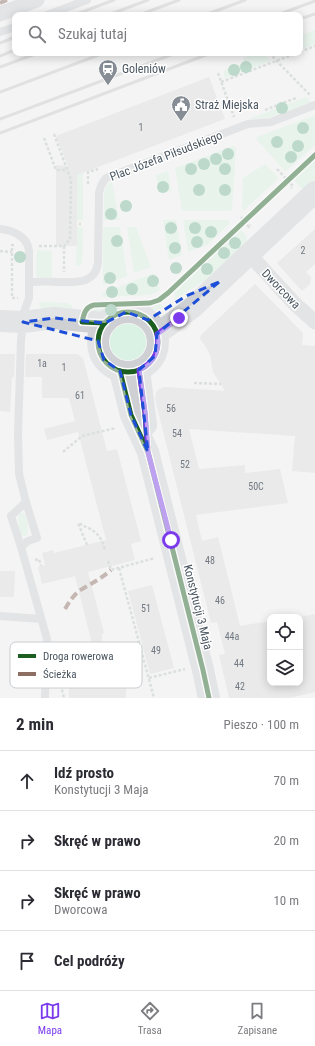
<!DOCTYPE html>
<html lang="pl">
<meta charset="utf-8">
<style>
body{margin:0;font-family:"Roboto Condensed",sans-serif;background:#f2f2f3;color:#2b2b33}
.controls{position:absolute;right:12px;bottom:12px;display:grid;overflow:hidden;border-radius:8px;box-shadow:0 2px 10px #0003}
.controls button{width:36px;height:36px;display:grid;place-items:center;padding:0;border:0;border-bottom:1px solid #e1e1e2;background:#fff;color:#2b2b33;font:20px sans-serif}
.stop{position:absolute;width:12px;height:12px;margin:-9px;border:3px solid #7c3aed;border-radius:50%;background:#fff}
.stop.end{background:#7c3aed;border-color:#fff;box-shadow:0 1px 4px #0008}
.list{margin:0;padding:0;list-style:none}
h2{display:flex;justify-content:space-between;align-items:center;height:52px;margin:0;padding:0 16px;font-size:17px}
h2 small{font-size:13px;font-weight:400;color:#7c7c81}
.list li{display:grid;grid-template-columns:26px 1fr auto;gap:12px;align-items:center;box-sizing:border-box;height:60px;padding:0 16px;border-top:1px solid #e1e1e2}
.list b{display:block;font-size:15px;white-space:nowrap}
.list p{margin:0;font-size:13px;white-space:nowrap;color:#7c7c81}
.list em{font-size:13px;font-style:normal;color:#7c7c81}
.icon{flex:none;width:22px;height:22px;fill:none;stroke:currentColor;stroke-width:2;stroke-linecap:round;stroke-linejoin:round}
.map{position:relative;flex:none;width:315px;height:698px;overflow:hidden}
.search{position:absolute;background:#fff;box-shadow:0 2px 10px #0003;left:12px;right:12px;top:12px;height:44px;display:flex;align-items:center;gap:10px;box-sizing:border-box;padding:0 14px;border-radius:8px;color:#7c7c81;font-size:15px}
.sheet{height:292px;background:#fff}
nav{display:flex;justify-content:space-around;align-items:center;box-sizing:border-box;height:56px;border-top:1px solid #e1e1e2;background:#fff;font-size:11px;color:#7c7c81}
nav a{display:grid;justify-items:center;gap:2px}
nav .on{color:#7c3aed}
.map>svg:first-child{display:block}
.green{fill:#d9f2e3}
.building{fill:#ddddde}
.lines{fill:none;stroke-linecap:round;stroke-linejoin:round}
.path{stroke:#bcc7c4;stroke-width:2.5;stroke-dasharray:3 2;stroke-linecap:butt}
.lane{stroke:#ced0d2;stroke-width:8}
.street{stroke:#ced0d2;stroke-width:15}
.secondary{stroke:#ced0d4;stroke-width:22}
.rail{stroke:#c9cacc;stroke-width:3}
.quiet{stroke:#8d6e63;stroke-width:4;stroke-dasharray:8 4;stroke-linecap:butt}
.cycleway-casing{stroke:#fff;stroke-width:8}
.cycleway{stroke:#1b5e20;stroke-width:5}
.tree{fill:#7ab899}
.route{stroke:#7c3aed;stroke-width:5}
.marked{fill:none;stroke:#1d4ed8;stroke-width:3;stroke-dasharray:8 5;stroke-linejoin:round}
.labels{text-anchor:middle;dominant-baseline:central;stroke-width:3;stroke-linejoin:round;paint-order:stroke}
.number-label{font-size:10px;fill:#707881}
.poi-label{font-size:12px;fill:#4a5661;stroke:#fff;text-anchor:start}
.street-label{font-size:12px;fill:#4a5661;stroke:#fff}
.key{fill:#fff;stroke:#c9ccd0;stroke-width:1}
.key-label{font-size:11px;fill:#4a5661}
</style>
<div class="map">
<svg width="315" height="698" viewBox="0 0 315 698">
<rect width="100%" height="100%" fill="#f4f4f4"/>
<g class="green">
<path d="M315,30V44L300,50V36Z"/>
<path d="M255,53H263L271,61L225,78L223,71L244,63L243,58Z"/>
<path d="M306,97L311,102L271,117L246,120Z"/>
<path d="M315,115V145L286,171L284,170L256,139L257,137Z"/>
<path d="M233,146H234L236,149L232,210L230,211H182L175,168Z"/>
<path d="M315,159V180L305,189L301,188L294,180V178Z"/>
<path d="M265,164L277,176L278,179L244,210H243L242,208L243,178Z"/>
<path d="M77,166L83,167V220H77Z"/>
<path d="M168,171L171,191H159L156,175Z"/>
<path d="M112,181L119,220H104V192L107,185Z"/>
<path d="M163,220H176L182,255L169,260Z"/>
<path d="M183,220H228L230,223L207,245L188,252Z"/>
<path d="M77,227L83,228L82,262L80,265L76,266Z"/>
<path d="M103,227H120L127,276L103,285Z"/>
<path d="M136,227L151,267L134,273L127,227Z"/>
<path d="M240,229L247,236L246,245L211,277L175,299V289L238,230Z"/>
<path d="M37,250L51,251L52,252V277H38L36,276Z"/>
<path d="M154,273L160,290L152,294L148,295L102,297L103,293Z"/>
<path d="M39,302L65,303H68L71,306L72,304V314L43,309L39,305Z"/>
<path d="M157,303L161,304L163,307C147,316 146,309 130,308C122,307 114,311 106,315L88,311L92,308L148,305Z"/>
<circle cx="128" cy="342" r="18"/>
<path d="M20,513H24C27,519 30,531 26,536L21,535C20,528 16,520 20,513Z"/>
</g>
<g class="building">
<path d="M209,77L225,119L77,175V246H56V165L68,166L56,136Z"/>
<path d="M315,229V264L306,272L311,277L310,284L302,291L277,263Z"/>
<path d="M255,284L303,333L302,345L315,346V473L292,471L295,436L189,429L199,469L245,465V473L280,469L288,503L196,515L202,541L218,537L240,626L270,621V683H300V617L315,614V692L290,698H229L219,655L225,654L217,622L211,623L155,399L156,392L159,389L165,387L225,391L213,372L210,355L206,347L200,339L201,335Z"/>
<path d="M0,354H15L14,377H12L10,412L0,411Z"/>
<path d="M26,354H77L83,358L107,451L117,449L141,541L131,544L135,560L88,572L104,633L102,634V656H119V669H126V698H69V655L87,656V652H94L75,576L42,584L38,567L45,565L42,553L53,550L54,553L106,540L78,432L47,440L44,429L75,421L69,398H42V377H25Z"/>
<path d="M0,571H15L14,597H0Z"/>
<path d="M152,585L174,668L150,674L128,591Z"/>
</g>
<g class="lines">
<g class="path">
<path d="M300,52L315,46"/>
<path d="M269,53L310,95"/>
<path d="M218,73L234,117"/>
<path d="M221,82L297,53"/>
<path d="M265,110L296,98"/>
<path d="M54,134L71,180L70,239L64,246"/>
<path d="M44,138L56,170H67"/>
<path d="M277,169L293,186L291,188"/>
<path d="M88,184V172L98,169"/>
<path d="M241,217L249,227L251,225"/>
<path d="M79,224H81"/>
<path d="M14,245H12V298H18"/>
<path d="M39,246H64V272"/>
<path d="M0,251L12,252"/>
<path d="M194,383L221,384"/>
<path d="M63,452L82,436L116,428"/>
<path d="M87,545L78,523C93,530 100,532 105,550"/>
<path d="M35,560L39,559L41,566"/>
<path d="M108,561L111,570L155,558"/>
<path d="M119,568L154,698"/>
<path d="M58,675L64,698"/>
<path d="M149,678L185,669"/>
</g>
<g class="lane">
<path d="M47,15L87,0"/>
<path d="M0,32L15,27"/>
<path d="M0,229C13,230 28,237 29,251V298L24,312L21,340L18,434L19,474L26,502L37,538L28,541L21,547L47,639L45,698"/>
<path d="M29,282C38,282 48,281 58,282C74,282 96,285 98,262L99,193C100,187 102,183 106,178L248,124L271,122L315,105"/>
<path d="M21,547L11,516L26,502"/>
<path d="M0,616L41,619"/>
</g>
<g class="street">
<path d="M0,14L37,0"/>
<path d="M249,254L295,304L315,322"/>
</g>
<g class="secondary">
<circle cx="128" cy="342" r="30"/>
<path d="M0,321L23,322L54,318L93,322L105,323"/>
<path d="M157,334L192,308L315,192"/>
<path d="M139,370L146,425"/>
<path d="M120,371L131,415L148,452L203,670L209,698"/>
</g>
<g class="rail">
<path d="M74,15L114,0"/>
<path d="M108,15L148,0"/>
<path d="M139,15L179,0"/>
<path d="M205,15L245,0"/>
<path d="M277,15L315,1"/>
<path d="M300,19L315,14"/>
<path d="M0,43L15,37"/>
<path d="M0,56L15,50"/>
<path d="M0,67L38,53"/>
<path d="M0,92L104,53"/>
<path d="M0,119L176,53"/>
<path d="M0,133L211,53"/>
</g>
<g class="quiet">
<path d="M0,3L7,0"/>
<path d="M65,609C69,602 73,596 79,591C90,584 101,579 111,570"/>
</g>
<defs>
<g id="cycleway">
<circle cx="128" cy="342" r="30"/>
<path d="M105,323L82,322C84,314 85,307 94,305L150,303L159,300L168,293L315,155"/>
<path d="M139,370L145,413L147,444"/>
<path d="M120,371L131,415L148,452L203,670L209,698"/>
</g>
</defs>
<use href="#cycleway" class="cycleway-casing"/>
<use href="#cycleway" class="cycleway"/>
</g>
<g class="tree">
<circle cx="246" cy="67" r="6"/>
<circle cx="234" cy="70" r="6"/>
<circle cx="282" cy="108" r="6"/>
<circle cx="303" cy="128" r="6"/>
<circle cx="277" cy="142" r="6"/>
<circle cx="298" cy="146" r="6"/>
<circle cx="228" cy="154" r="6"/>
<circle cx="291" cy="157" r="6"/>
<circle cx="216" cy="159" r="6"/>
<circle cx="204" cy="164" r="6"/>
<circle cx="191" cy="169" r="6"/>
<circle cx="225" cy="169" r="6"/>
<circle cx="163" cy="187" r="6"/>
<circle cx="199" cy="190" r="6"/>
<circle cx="225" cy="190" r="6"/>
<circle cx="126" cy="206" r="6"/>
<circle cx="111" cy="214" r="6"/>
<circle cx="171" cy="228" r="6"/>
<circle cx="195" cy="228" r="6"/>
<circle cx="211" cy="232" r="6"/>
<circle cx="117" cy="241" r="6"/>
<circle cx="197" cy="242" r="6"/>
<circle cx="235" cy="243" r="6"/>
<circle cx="175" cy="248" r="6"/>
<circle cx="224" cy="253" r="6"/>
<circle cx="20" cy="257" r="6"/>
<circle cx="176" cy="268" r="6"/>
<circle cx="207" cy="269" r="6"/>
<circle cx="110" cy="278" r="6"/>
<circle cx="153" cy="281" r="6"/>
<circle cx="132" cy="289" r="6"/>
<circle cx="112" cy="292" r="6"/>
<circle cx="111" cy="310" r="6"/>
</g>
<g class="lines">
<path class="route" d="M171,540L148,452L145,412L139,370C154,362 160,352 157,334L179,318"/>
</g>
<path d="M0 0H315V698H0ZM219,282L157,334L155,356L139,370L148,452L131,415L120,371L104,360L98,341L23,322L54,318L105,323L126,312L148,320L186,296Z" fill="#f4f4f4" fill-opacity=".55" fill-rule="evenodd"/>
<path class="marked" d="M219,282L157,334L155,356L139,370L148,452L131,415L120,371L104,360L98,341L23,322L54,318L105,323L126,312L148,320L186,296Z"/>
<defs>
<symbol id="station-pin" viewBox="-11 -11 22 30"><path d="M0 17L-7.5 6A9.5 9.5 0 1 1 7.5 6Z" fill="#868d94" stroke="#fff"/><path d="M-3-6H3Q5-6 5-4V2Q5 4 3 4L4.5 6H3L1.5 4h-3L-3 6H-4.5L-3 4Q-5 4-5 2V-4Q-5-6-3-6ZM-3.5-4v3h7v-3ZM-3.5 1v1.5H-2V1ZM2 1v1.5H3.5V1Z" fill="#fff"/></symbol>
<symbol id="civic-pin" viewBox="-11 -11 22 30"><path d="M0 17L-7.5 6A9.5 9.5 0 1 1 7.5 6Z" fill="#868d94" stroke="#fff"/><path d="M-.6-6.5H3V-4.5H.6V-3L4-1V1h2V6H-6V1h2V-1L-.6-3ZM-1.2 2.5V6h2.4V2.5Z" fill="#fff"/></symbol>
</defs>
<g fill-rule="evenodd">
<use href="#station-pin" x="97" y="58" width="22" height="30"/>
<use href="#civic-pin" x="170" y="94" width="22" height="30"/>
</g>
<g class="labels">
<g class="number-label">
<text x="141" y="127">1</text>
<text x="303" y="250">2</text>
<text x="42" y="363">1a</text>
<text x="64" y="367">1</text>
<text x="80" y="395">61</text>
<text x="171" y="408">56</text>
<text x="177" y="433">54</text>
<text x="185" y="464">52</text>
<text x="256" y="486">50C</text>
<text x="210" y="560">48</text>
<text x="220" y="600">46</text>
<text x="146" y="608">51</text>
<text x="232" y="636">44a</text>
<text x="156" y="650">49</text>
<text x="239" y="663">44</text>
<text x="240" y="686">42</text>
</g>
<g class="poi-label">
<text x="122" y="69">Goleniów</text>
<text x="195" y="105">Straż Miejska</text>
</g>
<g class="street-label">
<text transform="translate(166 156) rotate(-21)">Plac Józefa Piłsudskiego</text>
<text transform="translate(281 289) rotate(46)">Dworcowa</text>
<text transform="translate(198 607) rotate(76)">Konstytucji 3 Maja</text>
</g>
</g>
<rect x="10" y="642" width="132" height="46" rx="6" class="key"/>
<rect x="18" y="654" width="18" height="4" fill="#1b5e20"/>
<rect x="18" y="672" width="18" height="4" fill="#8d6e63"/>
<g class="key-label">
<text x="43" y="660">Droga rowerowa</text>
<text x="43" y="678">Ścieżka</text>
</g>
</svg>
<div class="controls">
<button><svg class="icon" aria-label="locate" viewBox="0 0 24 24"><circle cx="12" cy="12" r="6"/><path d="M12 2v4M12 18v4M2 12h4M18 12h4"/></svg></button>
<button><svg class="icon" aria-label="layers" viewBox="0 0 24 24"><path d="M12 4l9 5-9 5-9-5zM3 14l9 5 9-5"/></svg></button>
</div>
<div class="stop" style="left:171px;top:540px"></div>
<div class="stop end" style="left:179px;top:318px"></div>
<div class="search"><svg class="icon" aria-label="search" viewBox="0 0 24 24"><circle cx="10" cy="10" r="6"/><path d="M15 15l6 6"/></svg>Szukaj tutaj</div>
</div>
<section class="sheet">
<h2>2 min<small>Pieszo · 100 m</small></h2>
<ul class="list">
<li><svg class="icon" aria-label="ahead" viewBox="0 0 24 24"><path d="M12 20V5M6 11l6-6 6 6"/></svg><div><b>Idź prosto</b><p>Konstytucji 3 Maja</p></div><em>70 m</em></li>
<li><svg class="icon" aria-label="right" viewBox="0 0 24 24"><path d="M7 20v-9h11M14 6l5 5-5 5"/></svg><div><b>Skręć w prawo</b></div><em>20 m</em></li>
<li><svg class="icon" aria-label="right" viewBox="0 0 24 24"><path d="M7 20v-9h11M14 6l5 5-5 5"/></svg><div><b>Skręć w prawo</b><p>Dworcowa</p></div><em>10 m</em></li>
<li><svg class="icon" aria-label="arrive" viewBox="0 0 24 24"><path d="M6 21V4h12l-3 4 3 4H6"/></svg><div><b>Cel podróży</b></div></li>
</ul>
</section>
<nav>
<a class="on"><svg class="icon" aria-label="map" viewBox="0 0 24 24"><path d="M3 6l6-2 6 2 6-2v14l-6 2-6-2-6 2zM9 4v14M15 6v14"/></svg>Mapa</a>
<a><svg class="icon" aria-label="directions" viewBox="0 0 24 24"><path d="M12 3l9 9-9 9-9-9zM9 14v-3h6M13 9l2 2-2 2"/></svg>Trasa</a>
<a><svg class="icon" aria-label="saved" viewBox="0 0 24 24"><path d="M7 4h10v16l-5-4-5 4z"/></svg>Zapisane</a>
</nav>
